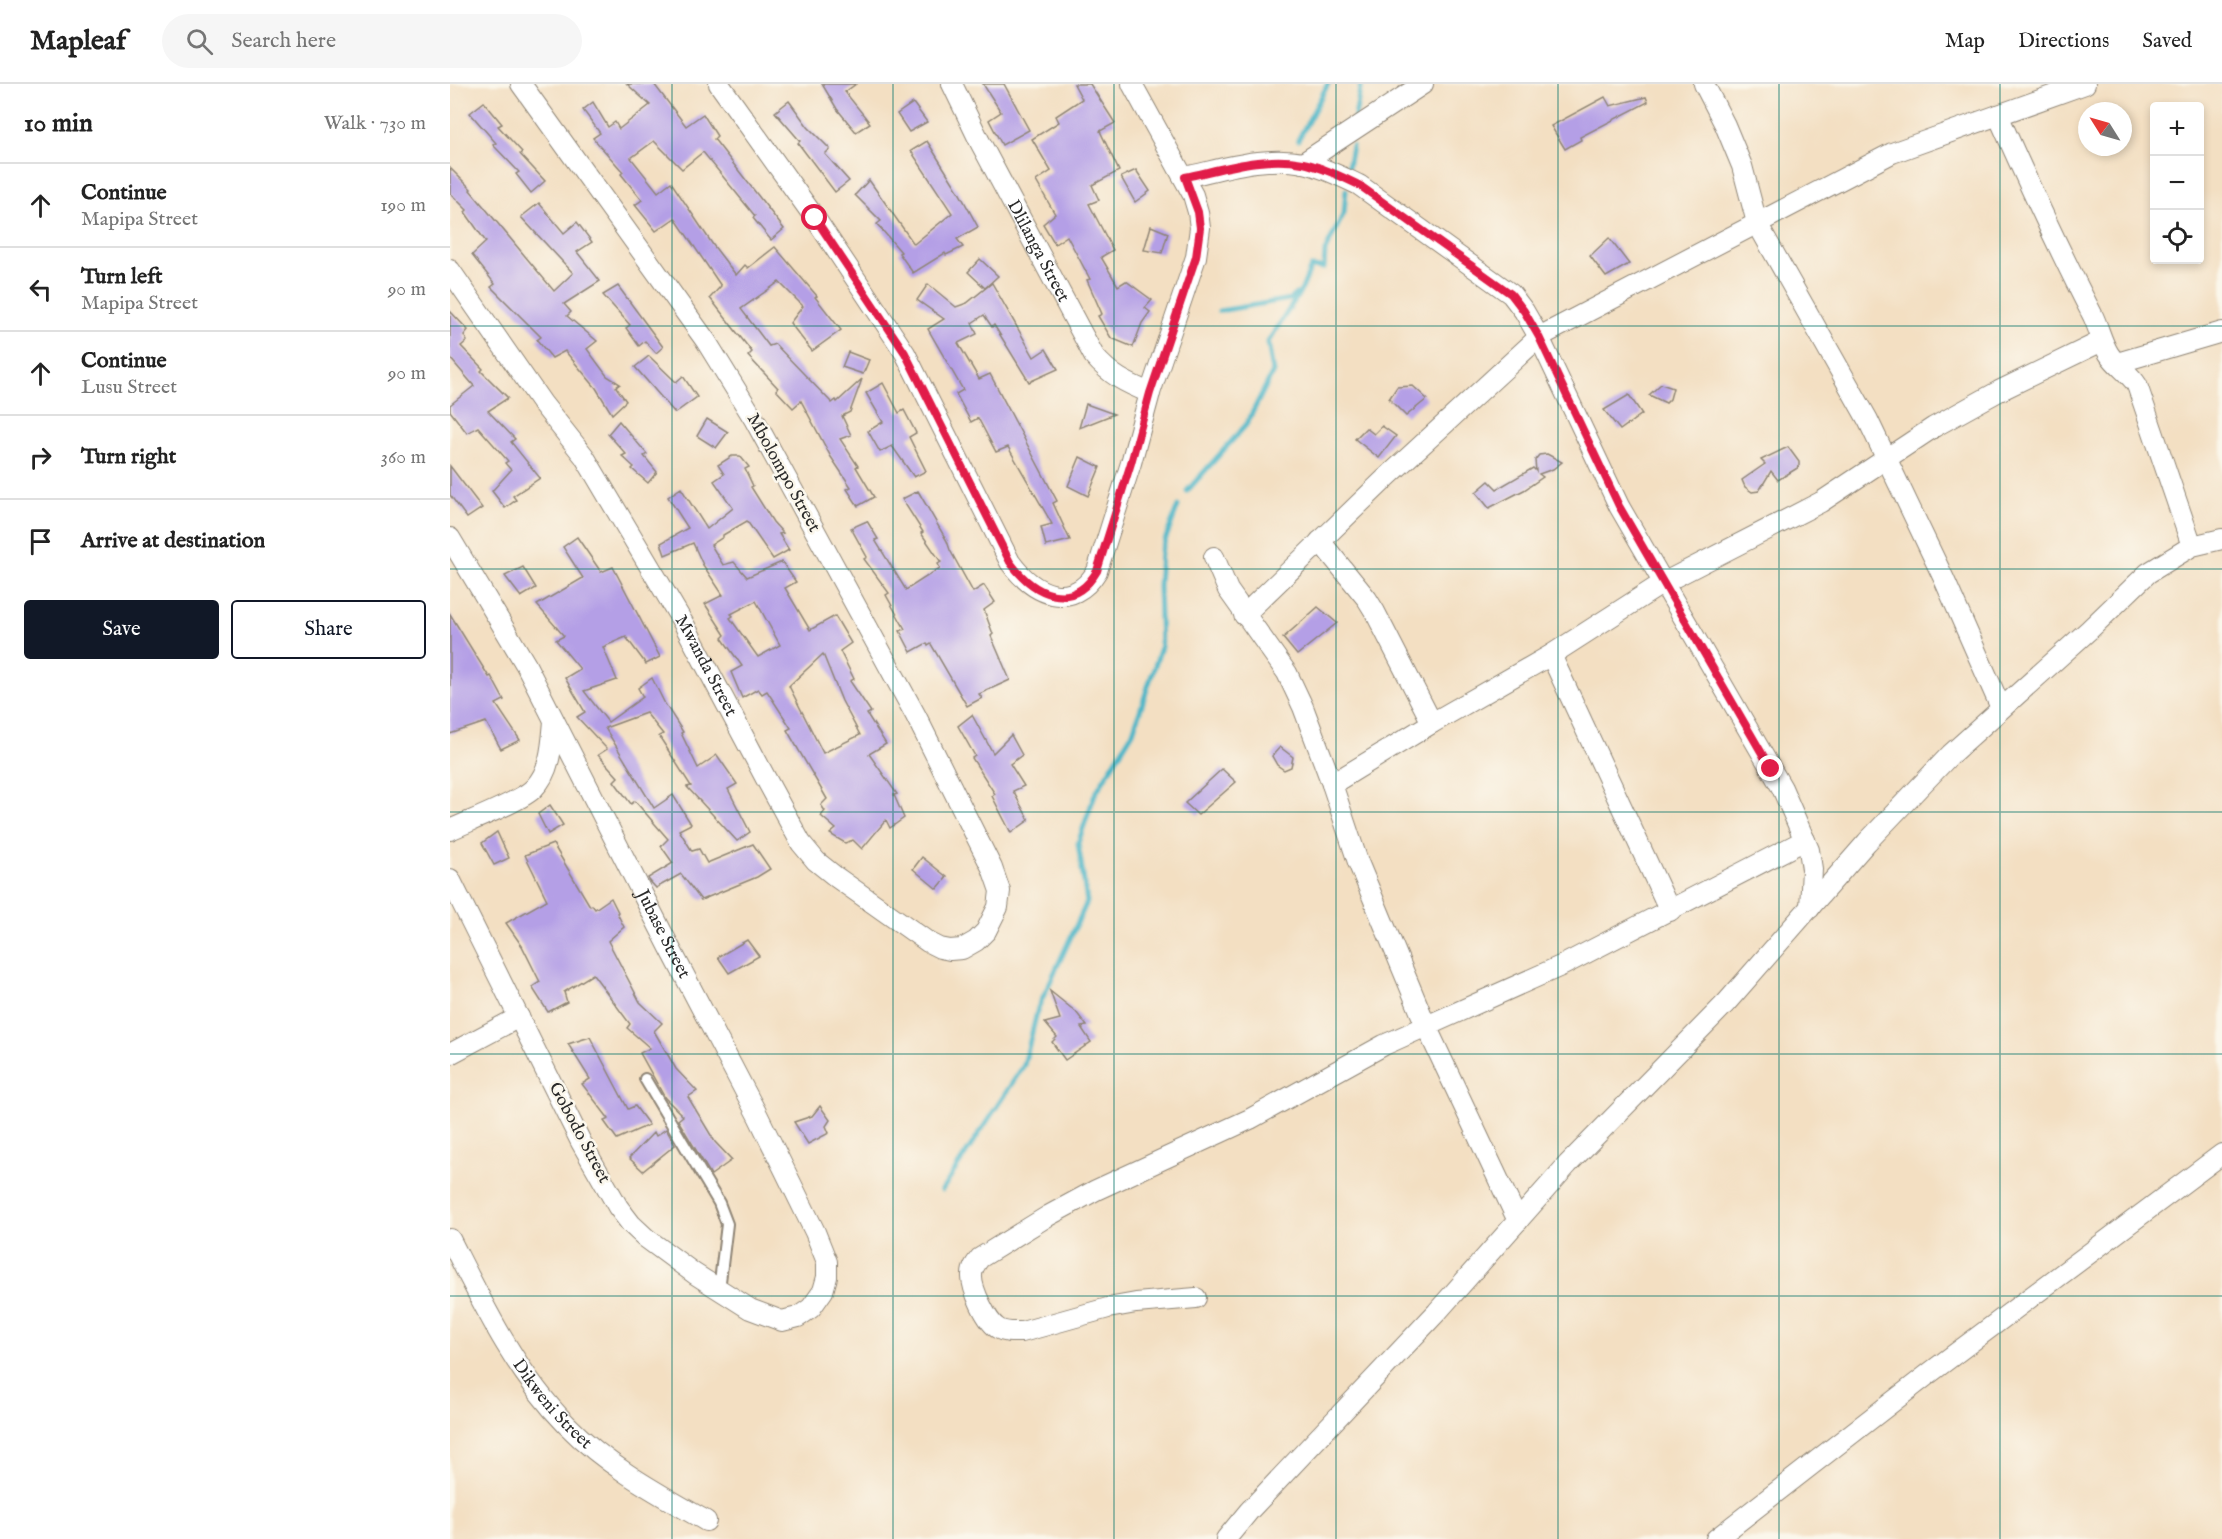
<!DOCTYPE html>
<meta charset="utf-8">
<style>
body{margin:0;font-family:"IM FELL English",serif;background:#f6f6f6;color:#222}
.controls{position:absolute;right:18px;top:18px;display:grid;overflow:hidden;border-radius:6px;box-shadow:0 3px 9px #0003}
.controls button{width:54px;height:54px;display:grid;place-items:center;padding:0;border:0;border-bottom:2px solid #e0e0e0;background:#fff;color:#222;font:30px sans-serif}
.compass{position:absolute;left:1628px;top:18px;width:54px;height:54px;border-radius:50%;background:#fff;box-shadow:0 3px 9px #0003;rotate:307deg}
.stop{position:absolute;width:18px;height:18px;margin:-14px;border:4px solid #e11d48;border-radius:50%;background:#fff}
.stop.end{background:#e11d48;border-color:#fff;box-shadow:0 2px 6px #0008}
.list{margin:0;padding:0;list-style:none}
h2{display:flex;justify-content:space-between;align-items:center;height:78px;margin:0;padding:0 24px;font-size:26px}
h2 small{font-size:20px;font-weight:400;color:#767676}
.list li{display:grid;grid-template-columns:39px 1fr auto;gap:18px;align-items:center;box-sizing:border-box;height:84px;padding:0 24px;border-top:2px solid #e0e0e0}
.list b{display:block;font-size:22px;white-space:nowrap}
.list p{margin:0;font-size:20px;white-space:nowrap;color:#767676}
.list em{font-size:20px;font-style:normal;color:#767676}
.actions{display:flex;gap:12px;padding:18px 24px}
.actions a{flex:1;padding:14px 0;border:2px solid #111827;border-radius:6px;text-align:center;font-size:21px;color:#111827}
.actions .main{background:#111827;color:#fff}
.icon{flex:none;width:33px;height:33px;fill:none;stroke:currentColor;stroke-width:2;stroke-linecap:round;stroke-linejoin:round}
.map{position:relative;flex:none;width:1772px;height:1455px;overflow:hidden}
header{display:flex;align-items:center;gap:36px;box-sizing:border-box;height:84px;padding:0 30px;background:#fff;border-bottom:2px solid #e0e0e0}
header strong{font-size:28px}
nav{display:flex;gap:33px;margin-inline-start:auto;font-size:21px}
.search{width:420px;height:54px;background:#f6f6f6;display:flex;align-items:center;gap:15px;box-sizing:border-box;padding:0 21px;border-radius:33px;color:#767676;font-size:22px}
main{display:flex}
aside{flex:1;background:#fff}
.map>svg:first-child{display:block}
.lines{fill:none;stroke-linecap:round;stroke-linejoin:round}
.stream{stroke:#4bb6c7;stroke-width:5}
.building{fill:#b49fe6;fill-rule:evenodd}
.lane-casing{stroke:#8f8576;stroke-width:14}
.street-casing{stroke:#8f8576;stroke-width:22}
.lane{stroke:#fff;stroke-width:10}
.street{stroke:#fff;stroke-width:20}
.route{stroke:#e11d48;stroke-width:8}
.grid{fill:none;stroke:#0f766e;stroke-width:1.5;stroke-opacity:0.55}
.labels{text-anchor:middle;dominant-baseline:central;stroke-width:5;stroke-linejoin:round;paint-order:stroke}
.street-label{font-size:18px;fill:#2b2b2b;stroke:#fbf7ec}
</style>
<header>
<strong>Mapleaf</strong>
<div class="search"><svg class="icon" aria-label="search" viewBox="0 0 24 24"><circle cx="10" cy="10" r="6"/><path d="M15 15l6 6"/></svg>Search here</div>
<nav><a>Map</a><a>Directions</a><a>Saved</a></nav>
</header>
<main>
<aside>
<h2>10 min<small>Walk · 730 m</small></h2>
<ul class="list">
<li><svg class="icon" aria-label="ahead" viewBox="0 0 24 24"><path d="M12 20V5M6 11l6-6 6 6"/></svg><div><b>Continue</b><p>Mapipa Street</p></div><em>190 m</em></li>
<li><svg class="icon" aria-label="left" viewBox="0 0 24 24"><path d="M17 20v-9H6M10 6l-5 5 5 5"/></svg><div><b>Turn left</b><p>Mapipa Street</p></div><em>90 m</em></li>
<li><svg class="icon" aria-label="ahead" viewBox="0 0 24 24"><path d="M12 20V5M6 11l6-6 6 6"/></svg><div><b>Continue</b><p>Lusu Street</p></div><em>90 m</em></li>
<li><svg class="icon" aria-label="right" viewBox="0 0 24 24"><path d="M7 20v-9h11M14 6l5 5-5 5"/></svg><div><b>Turn right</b></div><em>360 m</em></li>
<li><svg class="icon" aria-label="arrive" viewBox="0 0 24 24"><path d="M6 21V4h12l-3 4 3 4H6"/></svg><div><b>Arrive at destination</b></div></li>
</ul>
<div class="actions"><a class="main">Save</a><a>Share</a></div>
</aside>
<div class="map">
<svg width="1772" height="1455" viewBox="0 0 1772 1455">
<rect width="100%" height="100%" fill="#fbf7ec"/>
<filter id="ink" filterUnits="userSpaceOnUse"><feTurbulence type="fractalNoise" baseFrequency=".0167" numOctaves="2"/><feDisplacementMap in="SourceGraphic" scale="12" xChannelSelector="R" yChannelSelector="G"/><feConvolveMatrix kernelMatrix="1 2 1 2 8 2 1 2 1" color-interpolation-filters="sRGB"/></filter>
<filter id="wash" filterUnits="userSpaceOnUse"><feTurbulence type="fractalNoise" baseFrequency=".008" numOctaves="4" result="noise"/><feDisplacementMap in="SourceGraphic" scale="24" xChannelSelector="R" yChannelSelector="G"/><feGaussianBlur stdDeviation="1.35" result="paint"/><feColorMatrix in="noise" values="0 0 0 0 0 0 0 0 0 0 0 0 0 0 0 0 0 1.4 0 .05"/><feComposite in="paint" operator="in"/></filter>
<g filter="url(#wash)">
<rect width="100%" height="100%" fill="#f3dfc2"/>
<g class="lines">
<g class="stream">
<path d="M904,38L911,0"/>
<path d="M848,56L878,0"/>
<path d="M897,89L902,62"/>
<path d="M769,227L840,215L846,210"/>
<path d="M737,407L796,341L823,288L818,258L852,205L861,183L874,184L875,167L894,129L896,106"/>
<path d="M492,1106L574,981L588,924L637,818L628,759L645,710L683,648L711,563L709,502L711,467L728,422"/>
</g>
</g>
<g id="blocks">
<g class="building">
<path d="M177,0H204L236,42L253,30L267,52L264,55L334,145L321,156L303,134L305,132L253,68L232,85L204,57L181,74L208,108L221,98L263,161L286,191L295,181L298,184L325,163L367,212L365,213L391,246L362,267L340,239L353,222L329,198L291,225L319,262L325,260L382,319L386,316L387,318L412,295L400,328L392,332L401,351L390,355L408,382L406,383L424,413L408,422L397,405L401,403L381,373L351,317L343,324L326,306L328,304L298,272L302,268L260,214L271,202L225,134L206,147L185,121L192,116L171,90L173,88L143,54L150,49L133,26L143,18L158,43L165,38L169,45L200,21Z"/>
<path d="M372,0H406L395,8L420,39L406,48L387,25Z"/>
<path d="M533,0H554L579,46L552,61L539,36L551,28Z"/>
<path d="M624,0H640L665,39L650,47L669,87L642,101L649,116L639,120L663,166L651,173L668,202L676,197L702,216L695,224L700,228L692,239L683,263L661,254L648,232L652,230L637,196L640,195L617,152L605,160L593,140L605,130L586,97L601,87L582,55L609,38L606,32L632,15Z"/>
<path d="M1155,13L1160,22L1196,13L1198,18L1130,53L1131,56L1115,65L1101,42Z"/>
<path d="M339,17L358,43L380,65L375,70L399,97L385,108L348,59L350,57L325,28Z"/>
<path d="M34,18L52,40L48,42L72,68L70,70L95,97L81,109L66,90L69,88L43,61L46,59L20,29Z"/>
<path d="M463,19L477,38L459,48L447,30Z"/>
<path d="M477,57L510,110L528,143L507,155L513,163L496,171L495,169L463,189L449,169L451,168L427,140L431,137L405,111L419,96L464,160L502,129L461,67Z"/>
<path d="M0,84L21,105L20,106L104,207L123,189L71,133L89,119L114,149L127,138L142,158L127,168L150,197L114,220L121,228L117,232L147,257L137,265L157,292L170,300L166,303L176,317L162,330L146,304L115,267L102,274L87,256L91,253L41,203L45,200L22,171L36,158L15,128L17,126L0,109Z"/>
<path d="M686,86L700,107L685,118L671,93Z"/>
<path d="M701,142L718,149L712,169L694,166Z"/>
<path d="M1159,154L1179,180L1156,193L1140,172Z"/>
<path d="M530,175L548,192L535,204L518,188Z"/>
<path d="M542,199L584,273L596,265L608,285L579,298L544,241L542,243L534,231L522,239L527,250L508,259L529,295L540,290L607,417L603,419L620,456L596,462L591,443L602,440L558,363L546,368L528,334L521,338L506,310L513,306L478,245L494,235L467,216L478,200L506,223L517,219Z"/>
<path d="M168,202L213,263L206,269L195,257L189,262L176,244L180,241L153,211Z"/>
<path d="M0,227L18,246L14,251L17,257L11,262L33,285L31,287L58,314L38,327L65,355L61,358L90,394L63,412L66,416L55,424L42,407L61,386L55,379L58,377L28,343L17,349L0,327V321L24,302L0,274Z"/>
<path d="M398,268L419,276L413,290L392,283Z"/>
<path d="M199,272L226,298L233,292L247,313L225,329L185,283Z"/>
<path d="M433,299L449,329L454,326L466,349L459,353L476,387L464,393L442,362L430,368L418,347L433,338L416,309Z"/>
<path d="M1211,300L1223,304L1220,315L1216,319L1199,311Z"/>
<path d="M963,302L977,315L956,332L939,315L947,303Z"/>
<path d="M1179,311L1192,330L1170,346L1154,326Z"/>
<path d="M636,320L664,330L629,344Z"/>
<path d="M257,335L278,348L266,364L247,352Z"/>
<path d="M169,337L197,370L194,372L207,388L198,399L182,385L184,383L172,372L176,370L158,350Z"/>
<path d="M932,342L946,352L929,374L905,355L916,344L924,350Z"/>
<path d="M1338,363L1349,378V383L1328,396L1321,387L1309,407L1302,408L1295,403L1292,396L1315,380L1311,376Z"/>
<path d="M1097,370L1112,378L1103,385L1089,390L1093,393L1074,406L1039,424L1026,408L1039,397L1047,405L1083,384L1086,387L1085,376L1089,371Z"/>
<path d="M282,372H290L299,383L295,385L303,402L301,403L323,438L333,449L329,450L339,466L323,475L297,437L273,451V453L261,461L273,481L284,478L297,493L332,478L346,498L335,504L360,546L385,532L401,559L390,567L404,595L400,597L421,628L417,630L436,660L419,670L447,710L444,711L454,734L440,744L436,736L412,765L403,756L395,759L380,750L386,745L371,732L375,727L371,721L377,715L337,646L341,644L317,607L312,610L308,605L292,614L281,588L292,582L272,554L275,551L255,520L273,511L253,481L243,459L215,471L211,459L238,444L218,413L231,404L257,445L283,424L264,397L274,390L268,381ZM306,517L330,561L308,573L280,534L283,532L281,530ZM373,570L392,617L410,651L373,669L339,602Z"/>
<path d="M630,373L650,383L638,412L618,402Z"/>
<path d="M0,382L32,424L17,434L0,411Z"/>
<path d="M468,407L497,457L500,466L523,508L534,501L545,518L534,526L543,550L541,552L560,596L529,610L532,614L517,622L481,560L478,562L477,559L461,568L450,547L455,545L436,511L439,509L414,475L417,473L401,444L417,437L428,455L425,456L456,506L490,484L488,480L491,478L471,449L473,448L452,415Z"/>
<path d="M127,453L151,488L163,483L210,573L196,580L176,553L153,563L167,596L134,607L158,638L193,613L188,604L202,594L215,620L233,648L231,649L248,684L267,671L287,700L278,705L300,748L287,757L237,703L241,702L209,652L213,650L196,629L155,644L204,724L223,711L241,740L229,746L242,767L249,765L257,779L303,760L320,785L307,793L251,816L231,790L206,804L199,796L198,794L223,779L211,762L218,755L185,717L181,720L164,697L168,693L148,671L157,665L127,633L135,628L115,594L130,585L106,556L114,552L87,521L133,494L113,463Z"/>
<path d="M73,483L86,504L71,513L55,492Z"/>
<path d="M868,523L887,539L847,571L833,554Z"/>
<path d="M0,530L39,593L41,592L54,616L46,620L70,656L51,665L36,638L0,650Z"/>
<path d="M522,631L543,669L561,651L572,671L560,680L574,702L563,707L579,736L561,749L542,712L545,710L522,674L525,672L508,642Z"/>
<path d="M830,663L843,673L841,683L834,686L827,681L822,672Z"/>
<path d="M772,685L786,698L748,731L735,719Z"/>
<path d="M100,721L113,741L98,750L88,730Z"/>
<path d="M47,748L59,774L44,781L32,759Z"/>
<path d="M103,760L140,822L142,821L145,825L161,814L168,828L167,829L174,843L158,857L190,918L212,939L204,947L226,985L247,1007L238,1013L265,1058L282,1076L261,1091L228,1036L233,1032L215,1014L190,969L200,964L177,944L180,940L143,890L114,908L117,918L98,928L82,903L90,898L72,862L56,839L97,816L75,771Z"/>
<path d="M472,773L497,793L487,805L463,785Z"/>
<path d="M297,856L309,872L279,889L268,873Z"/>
<path d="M600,907L626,928L637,942L631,943L641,958L615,976L602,958L607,953L595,939L610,935Z"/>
<path d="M140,953L178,1025L185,1022L199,1041L167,1055L154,1037L159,1035L132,1000L140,995L118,960Z"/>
<path d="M370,1022L380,1036L376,1042L379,1049L358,1060L344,1038L362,1032Z"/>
<path d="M216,1045L225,1061L193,1087L179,1074L204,1048L206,1052Z"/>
</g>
</g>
</g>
<g filter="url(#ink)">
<use href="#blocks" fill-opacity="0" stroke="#8f8576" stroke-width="1.5"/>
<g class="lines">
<defs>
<path id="lane" d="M195,995L269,1119L277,1140L269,1206"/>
<g id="street">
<path d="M269,0L365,134L455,269L560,478C584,511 622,528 647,487L681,379L700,309L746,173L750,144L748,128L743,111L682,0"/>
<path id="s1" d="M502,0L530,58L644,272C661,292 676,299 700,309"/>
<path d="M1254,0L1275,41L1292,82L1307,139L1418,336L1494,495L1551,624"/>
<path d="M1548,31C1578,99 1609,166 1643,232C1649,245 1652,259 1659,270C1666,281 1679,289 1687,301L1742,462"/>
<path d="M853,79L973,0"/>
<path d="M735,93C773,85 814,71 854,79C873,83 892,93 909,101L1061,210L1074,227L1089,253L1169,422L1332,704L1359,766L1362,785L1360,824"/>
<path id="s2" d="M0,186L92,319L134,372L235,542L315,693L351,759L366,777L386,793L478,858L490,864L500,866L512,865L526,857L536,847L548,823L550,807L542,784L466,632L304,335L256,257L71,0"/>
<path d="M1667,279L1772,248"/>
<path id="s3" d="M0,454L76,581L220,864L308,1032L365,1148L377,1178V1193L373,1207L361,1224L348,1233L332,1237L300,1225L245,1190L196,1154L181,1140L168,1123L131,1058L0,795"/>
<path d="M870,457L917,515L925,528L982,639"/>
<path d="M764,473L778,506L837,589L853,623L882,700L908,778L977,944L1068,1137"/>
<path d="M794,531L936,394L1089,253L1442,69L1635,0"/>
<path d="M1101,571L1220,827"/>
<path d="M882,700L982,639L1101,571L1213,499L1371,418L1484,343L1549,307L1652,257"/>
<path d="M0,746C19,737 72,717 84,704C101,687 102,659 104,637"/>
<path d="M0,970L69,933"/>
<path id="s4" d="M0,1155C33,1220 65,1288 117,1341C157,1382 207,1409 256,1437"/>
<path d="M746,1214L686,1219L658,1224L572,1248C564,1248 556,1249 549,1245C537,1239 521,1204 522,1191C522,1184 526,1179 530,1174L598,1132L646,1106L800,1035L934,961L1113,881L1355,756"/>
<path d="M776,1455L799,1427L987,1228L1118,1080L1276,919L1417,758L1501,670L1639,546L1698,489L1742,462L1772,455"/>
<path d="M1266,1455L1481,1288L1772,1070"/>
</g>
</defs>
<use href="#lane" class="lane-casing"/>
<use href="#street" class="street-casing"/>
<use href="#lane" class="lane"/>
<use href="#street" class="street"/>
</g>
</g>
<g class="lines" filter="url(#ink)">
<path class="route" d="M365,134L455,269L560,478C584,511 622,529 647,487L681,379L700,309L746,173L750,144L748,128L735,93C773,85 814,71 853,79C873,83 892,93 909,101L1061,210L1074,227L1089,253L1169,422L1321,685"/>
</g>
<path class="grid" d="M222,0V1455M443,0V1455M664,0V1455M886,0V1455M1108,0V1455M1329,0V1455M1550,0V1455M0,242H1772M0,485H1772M0,728H1772M0,970H1772M0,1212H1772"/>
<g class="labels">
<g class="street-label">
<text stroke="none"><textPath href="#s1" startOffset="188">Dlilanga Street</textPath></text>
<text transform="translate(333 389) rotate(61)">Mbolompo Street</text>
<text stroke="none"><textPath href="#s2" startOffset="472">Mwanda Street</textPath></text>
<text stroke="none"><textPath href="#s3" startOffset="450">Jubase Street</textPath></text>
<text transform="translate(129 1049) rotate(62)">Gobodo Street</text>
<text stroke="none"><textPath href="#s4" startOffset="195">Dikweni Street</textPath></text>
</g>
</g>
</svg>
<div class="controls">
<button>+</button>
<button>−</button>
<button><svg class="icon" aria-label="locate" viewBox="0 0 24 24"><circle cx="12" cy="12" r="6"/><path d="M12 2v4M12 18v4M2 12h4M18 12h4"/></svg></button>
</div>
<svg class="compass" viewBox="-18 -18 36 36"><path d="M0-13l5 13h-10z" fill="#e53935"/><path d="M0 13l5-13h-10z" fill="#767676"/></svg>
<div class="stop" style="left:365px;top:134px"></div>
<div class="stop end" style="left:1321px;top:685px"></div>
</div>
</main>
